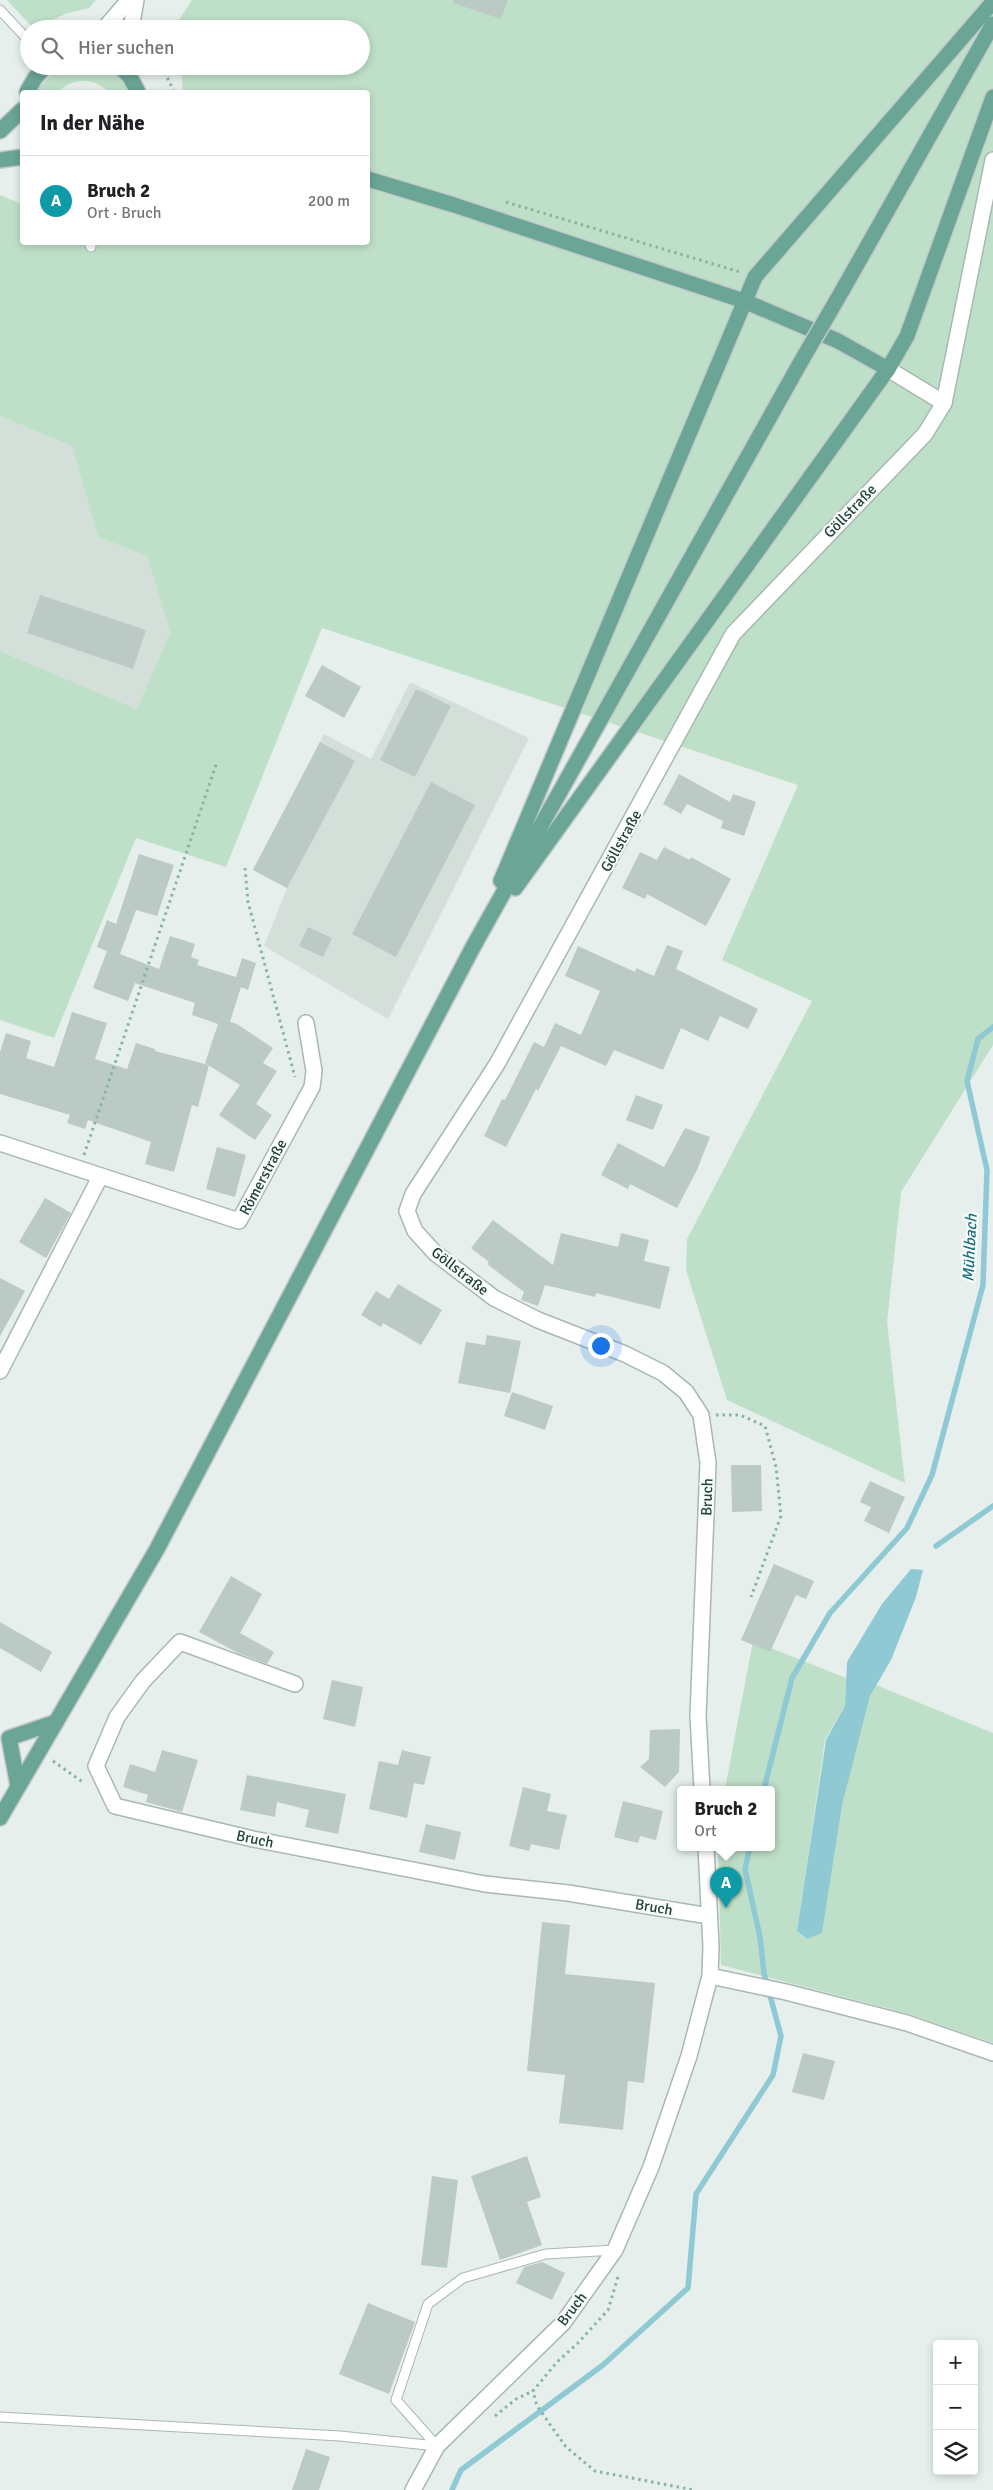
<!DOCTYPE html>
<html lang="de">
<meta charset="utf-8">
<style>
body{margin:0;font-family:Signika,sans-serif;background:#f2f2f2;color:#202124}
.controls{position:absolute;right:15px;bottom:15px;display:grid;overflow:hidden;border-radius:5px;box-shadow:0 2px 8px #0003}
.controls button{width:45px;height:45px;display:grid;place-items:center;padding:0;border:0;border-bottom:1px solid #e0e0e0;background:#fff;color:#202124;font:25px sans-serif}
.you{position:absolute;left:600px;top:1345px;width:18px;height:18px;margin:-12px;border:4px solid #fff;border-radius:50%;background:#1a73e8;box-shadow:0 0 0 8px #1a73e833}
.badge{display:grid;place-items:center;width:32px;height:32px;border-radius:50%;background:#ea580c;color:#fff;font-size:16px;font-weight:700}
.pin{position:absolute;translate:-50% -41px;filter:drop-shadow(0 1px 2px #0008)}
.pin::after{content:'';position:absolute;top:26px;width:18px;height:15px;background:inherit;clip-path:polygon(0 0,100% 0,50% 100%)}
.popup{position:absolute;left:677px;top:1786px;width:98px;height:65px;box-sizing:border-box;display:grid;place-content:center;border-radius:5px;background:#fff;filter:drop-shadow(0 1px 4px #0005);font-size:16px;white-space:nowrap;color:#757577}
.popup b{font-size:19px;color:#202124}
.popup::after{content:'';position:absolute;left:50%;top:100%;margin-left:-10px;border:10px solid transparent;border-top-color:#fff}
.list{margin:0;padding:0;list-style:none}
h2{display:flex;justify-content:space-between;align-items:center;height:65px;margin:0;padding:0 20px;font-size:21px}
h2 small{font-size:16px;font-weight:400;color:#757577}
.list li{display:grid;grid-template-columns:32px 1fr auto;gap:15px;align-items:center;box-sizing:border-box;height:90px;padding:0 20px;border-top:1px solid #e0e0e0}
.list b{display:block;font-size:19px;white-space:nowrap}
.list p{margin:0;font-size:16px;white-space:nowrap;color:#757577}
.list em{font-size:16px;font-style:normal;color:#757577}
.icon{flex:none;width:28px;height:28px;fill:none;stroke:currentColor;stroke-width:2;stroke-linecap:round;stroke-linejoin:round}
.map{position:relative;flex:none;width:993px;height:2490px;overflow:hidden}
.search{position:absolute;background:#fff;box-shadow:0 2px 8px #0003;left:20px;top:20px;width:350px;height:55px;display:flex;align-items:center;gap:12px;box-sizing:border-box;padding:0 18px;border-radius:28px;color:#757577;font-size:19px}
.panel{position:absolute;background:#fff;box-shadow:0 2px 8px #0003;left:20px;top:90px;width:350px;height:155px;border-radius:5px}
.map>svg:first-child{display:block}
.built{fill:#d4dfda}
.green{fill:#bfe0c8}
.water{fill:#8ec9d4}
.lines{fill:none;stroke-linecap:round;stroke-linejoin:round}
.stream{stroke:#8ec9d4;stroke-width:5.5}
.building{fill:#bbcac4}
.service-casing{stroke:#a8b8b2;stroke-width:11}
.minor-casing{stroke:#a8b8b2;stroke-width:18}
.tertiary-casing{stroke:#a8b8b2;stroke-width:18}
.primary-casing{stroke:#c2cac8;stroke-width:18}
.path{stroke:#86b3a5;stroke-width:3;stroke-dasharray:2.5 4;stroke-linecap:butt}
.service{stroke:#fff;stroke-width:9}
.minor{stroke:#fff;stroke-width:15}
.tertiary{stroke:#fff;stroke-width:15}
.primary{stroke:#6aa596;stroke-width:15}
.primary-bridge-casing{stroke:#c2cac8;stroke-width:18;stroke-linecap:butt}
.primary-bridge{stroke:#6aa596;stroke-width:15}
.labels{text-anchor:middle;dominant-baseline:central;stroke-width:4.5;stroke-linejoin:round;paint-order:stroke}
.street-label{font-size:15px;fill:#24423a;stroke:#f7fbf9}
.water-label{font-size:16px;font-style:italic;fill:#1c6f80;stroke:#f7fbf9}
</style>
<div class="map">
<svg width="993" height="2490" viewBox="0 0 993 2490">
<rect width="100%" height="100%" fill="#e6efeb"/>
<g class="built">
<path d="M0,416L72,446L98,537L147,556L170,632L137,709L0,651Z"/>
<path d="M410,682L529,738L388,1019L264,946L287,888L253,870L324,734L371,759Z"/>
</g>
<g class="green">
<path d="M7,0H96L89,8L65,14L34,29Z"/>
<path d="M192,0H993V1045L901,1192L887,1322L905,1483L727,1400L686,1270L687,1239L812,1001L722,960L798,785L322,628L226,867L136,838L54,1038L0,1020V651L137,709L170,632L147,556L98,537L72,446L0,416V195L22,204V242H368V92H183L181,66H361V29H180L179,20Z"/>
<path d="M66,66C94,66 115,63 129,92H108C94,77 73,77 58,92H37C45,80 53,72 66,66Z"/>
<path d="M753,1641L846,1678L845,1706L825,1740L797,1931L806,1939L822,1933L841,1805L870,1696L876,1685L993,1733V2043L910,2014L721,1965L718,1847H771V1789H725Z"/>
</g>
<path class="water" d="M911,1569L923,1570L916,1597L891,1660L870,1696L842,1805L822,1933L807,1939L797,1931L826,1740L845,1706L847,1662L882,1604Z"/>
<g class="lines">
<g class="stream">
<path d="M936,1546L993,1506"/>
<path d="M764,1789L792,1678L830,1613L907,1528L932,1475L983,1285L987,1170L967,1081L978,1039L993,1027"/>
<path d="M452,2490L461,2470L603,2365L688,2288L696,2194L773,2075L781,2036L764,1973L760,1937L745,1869L750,1847"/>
</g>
</g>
<g class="building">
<path d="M454,0H508L501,19L453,3Z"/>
<path d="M40,595L146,630L133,669L27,633Z"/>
<path d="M322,665L361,687L344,718L305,696Z"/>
<path d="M416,689L451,706L415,777L380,760Z"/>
<path d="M320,742L355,761L287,888L253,870Z"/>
<path d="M679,774L730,802L733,794L756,802L744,836L721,828L723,821L687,804L681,814L663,804Z"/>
<path d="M431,782L475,805L396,957L352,934Z"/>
<path d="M664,847L690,860L691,857L731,879L706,926L647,894L645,899L622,888L640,852L657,860Z"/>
<path d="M139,854L174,865L157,916L136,910L120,954L159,969L170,936L195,944L191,957L199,960L197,965L236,977L242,958L256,963L248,990L241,987L230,1022L237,1024L273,1048L263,1063L277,1071L256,1104L272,1115L255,1140L219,1115L240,1085L205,1063L218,1024L192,1015L195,1003L135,983L128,1001L93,988L107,951L97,947L107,920L116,924Z"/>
<path d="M308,927L332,938L323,957L299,946Z"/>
<path d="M667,945L683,951L676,969L758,1009L748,1029L720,1016L708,1041L681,1028L663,1070L614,1050L606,1066L561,1046L538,1091L536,1089L506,1147L484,1136L502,1099L505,1100L534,1042L544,1047L555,1023L581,1035L600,991L565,976L578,946L635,972L636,968L654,976Z"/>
<path d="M72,1012L107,1023L95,1059L127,1069L136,1043L155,1049V1051L209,1065L198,1107L192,1105L174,1172L145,1164L151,1142L88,1120L85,1129L67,1123L70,1115L0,1094V1052L6,1033L31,1041L26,1058L54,1067Z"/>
<path d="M636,1095L663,1105L653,1130L626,1120Z"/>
<path d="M685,1128L710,1137L697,1170L677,1208L630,1184L628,1189L601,1175L618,1143L664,1167Z"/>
<path d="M217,1147L246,1155L235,1197L206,1189Z"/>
<path d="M45,1198L71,1213L46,1258L19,1242Z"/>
<path d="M493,1220L553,1265L561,1233L618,1247L621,1233L649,1240L644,1261L670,1267L660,1309L596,1293L595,1297L545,1285L538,1306L521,1300L524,1292L487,1264L489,1262L471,1248Z"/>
<path d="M0,1278L25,1291L0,1336Z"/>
<path d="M398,1284L442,1310L421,1345L383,1323L381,1327L361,1315L376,1291L389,1299Z"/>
<path d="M487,1335L521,1341L510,1393L458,1383L466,1342L485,1345Z"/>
<path d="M512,1392L553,1406L545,1430L504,1416Z"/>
<path d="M731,1465H761L762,1511L732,1512Z"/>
<path d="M870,1481L905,1497L889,1533L864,1521L871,1507L860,1502Z"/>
<path d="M774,1564L814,1581L806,1599L796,1595L770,1652L741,1640Z"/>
<path d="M231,1576L262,1594L240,1633L274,1652L267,1664L238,1653L199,1632Z"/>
<path d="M0,1622L52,1652L41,1672L0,1648Z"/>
<path d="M332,1680L363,1687L355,1727L323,1719Z"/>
<path d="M680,1729L679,1772L665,1787L640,1767L649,1759L650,1730Z"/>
<path d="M162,1750L198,1760L182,1812L146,1802L148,1795L123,1787L130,1764L155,1772Z"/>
<path d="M402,1750L431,1757L424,1785L414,1783L407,1818L369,1809L379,1761L398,1765Z"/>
<path d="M247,1775L346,1794L338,1834L305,1827L309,1810L277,1802L275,1817L240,1810Z"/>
<path d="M523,1787L551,1794L547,1811L567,1815L559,1850L531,1844L529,1851L509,1846Z"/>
<path d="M623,1801L663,1811L656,1840L640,1836L638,1843L614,1837Z"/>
<path d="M426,1824L461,1832L455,1860L419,1852Z"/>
<path d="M542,1922L570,1925L565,1974L655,1983L644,2083L628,2081L623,2130L559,2123L565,2075L527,2071Z"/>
<path d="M803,2053L835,2061L824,2100L792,2092Z"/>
<path d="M527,2156L541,2197L527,2202L542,2245L500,2260L471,2176Z"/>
<path d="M432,2176L458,2180L447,2268L421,2265Z"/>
<path d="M542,2262L565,2273L552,2300L516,2283L524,2267Z"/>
<path d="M368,2303L415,2322L389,2394L339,2374Z"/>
<path d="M306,2449L330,2457L319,2490H292Z"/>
</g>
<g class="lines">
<defs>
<g id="service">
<path d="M0,10L29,41"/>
<path d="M89,242L91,247"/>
<path d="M0,2417L340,2436L437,2446"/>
<path d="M437,2446L396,2400L428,2304L463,2278L546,2254L615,2250"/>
</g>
<g id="minor">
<path d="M888,369L944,403"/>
<path d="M0,1143L239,1221L312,1087L314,1071L306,1023"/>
<path d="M0,1371L100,1177"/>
<path d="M295,1684L180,1642L143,1681L117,1717L96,1766L115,1806L253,1839L485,1884L568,1893L709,1916"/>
<path d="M702,1789L698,1716L708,1463L701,1415L686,1392L663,1373L625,1354L538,1320L494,1298L435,1253L415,1231L407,1211L413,1194L497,1064L733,634L925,434L944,403L993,160"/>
<path d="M710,1976L786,1992L907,2023L993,2053"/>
<path d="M413,2490L437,2446L563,2323L615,2250L651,2167L689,2056L710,1976L711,1946L706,1847"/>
</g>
<g id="tertiary">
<path d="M104,29L129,0"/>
<path d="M131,29L136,0"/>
</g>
<g id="primary">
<path d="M119,66L130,77L138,92"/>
<path d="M27,92L35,78L46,66"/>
<path d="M0,131L22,110"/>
<path d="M0,160L22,157"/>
<path d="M368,179L454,205L744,301L838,341L888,369"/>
<path d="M842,291L993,24"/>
<path d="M501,881L755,277L993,2"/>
<path d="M515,888L888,369L907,336L993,97"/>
<path d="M18,1786L9,1738L56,1722"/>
<path d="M0,1818L157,1549L473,947L799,365"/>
</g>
</defs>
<use href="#service" class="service-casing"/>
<use href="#minor" class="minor-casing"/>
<use href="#tertiary" class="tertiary-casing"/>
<use href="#primary" class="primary-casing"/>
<g class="path">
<path d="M162,66L174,92"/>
<path d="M506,202L740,272"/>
<path d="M245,868L248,902L295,1077"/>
<path d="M84,1155L217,762"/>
<path d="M716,1415H740L765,1426L776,1467L781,1516L751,1597"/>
<path d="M53,1761L84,1783"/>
<path d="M618,2277L608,2310L578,2343L557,2362L533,2391L537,2406L566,2447L595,2471L694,2490"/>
<path d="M495,2416L516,2399L533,2391"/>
</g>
<use href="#service" class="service"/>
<use href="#minor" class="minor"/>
<use href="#tertiary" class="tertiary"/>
<use href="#primary" class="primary"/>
<defs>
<path id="primary-bridge" d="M799,365L842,291"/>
</defs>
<use href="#primary-bridge" class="primary-bridge-casing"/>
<use href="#primary-bridge" class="primary-bridge"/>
</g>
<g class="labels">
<g class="street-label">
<text transform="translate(850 511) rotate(-46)">Göllstraße</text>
<text transform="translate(621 841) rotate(-61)">Göllstraße</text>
<text transform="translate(263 1177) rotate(-62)">Römerstraße</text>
<text transform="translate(460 1271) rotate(38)">Göllstraße</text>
<text transform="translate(707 1497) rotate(-88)">Bruch</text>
<text transform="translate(255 1839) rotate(12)">Bruch</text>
<text transform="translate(654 1907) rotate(10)">Bruch</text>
<text transform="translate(572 2309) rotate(-53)">Bruch</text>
</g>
<g class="water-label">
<text transform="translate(970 1248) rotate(-87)">Mühlbach</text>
</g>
</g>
</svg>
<div class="controls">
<button>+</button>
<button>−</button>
<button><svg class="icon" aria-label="layers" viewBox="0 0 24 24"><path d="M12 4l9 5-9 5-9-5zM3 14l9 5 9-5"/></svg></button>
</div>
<div class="you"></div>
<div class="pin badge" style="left:726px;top:1908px;background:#0f9aa8">A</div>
<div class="popup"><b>Bruch 2</b>Ort</div>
<div class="search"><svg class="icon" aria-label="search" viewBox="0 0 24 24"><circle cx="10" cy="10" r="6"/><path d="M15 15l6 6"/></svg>Hier suchen</div>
<section class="panel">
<h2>In der Nähe<small></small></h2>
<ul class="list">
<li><span class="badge" style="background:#0f9aa8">A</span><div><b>Bruch 2</b><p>Ort · Bruch</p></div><em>200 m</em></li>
</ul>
</section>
</div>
